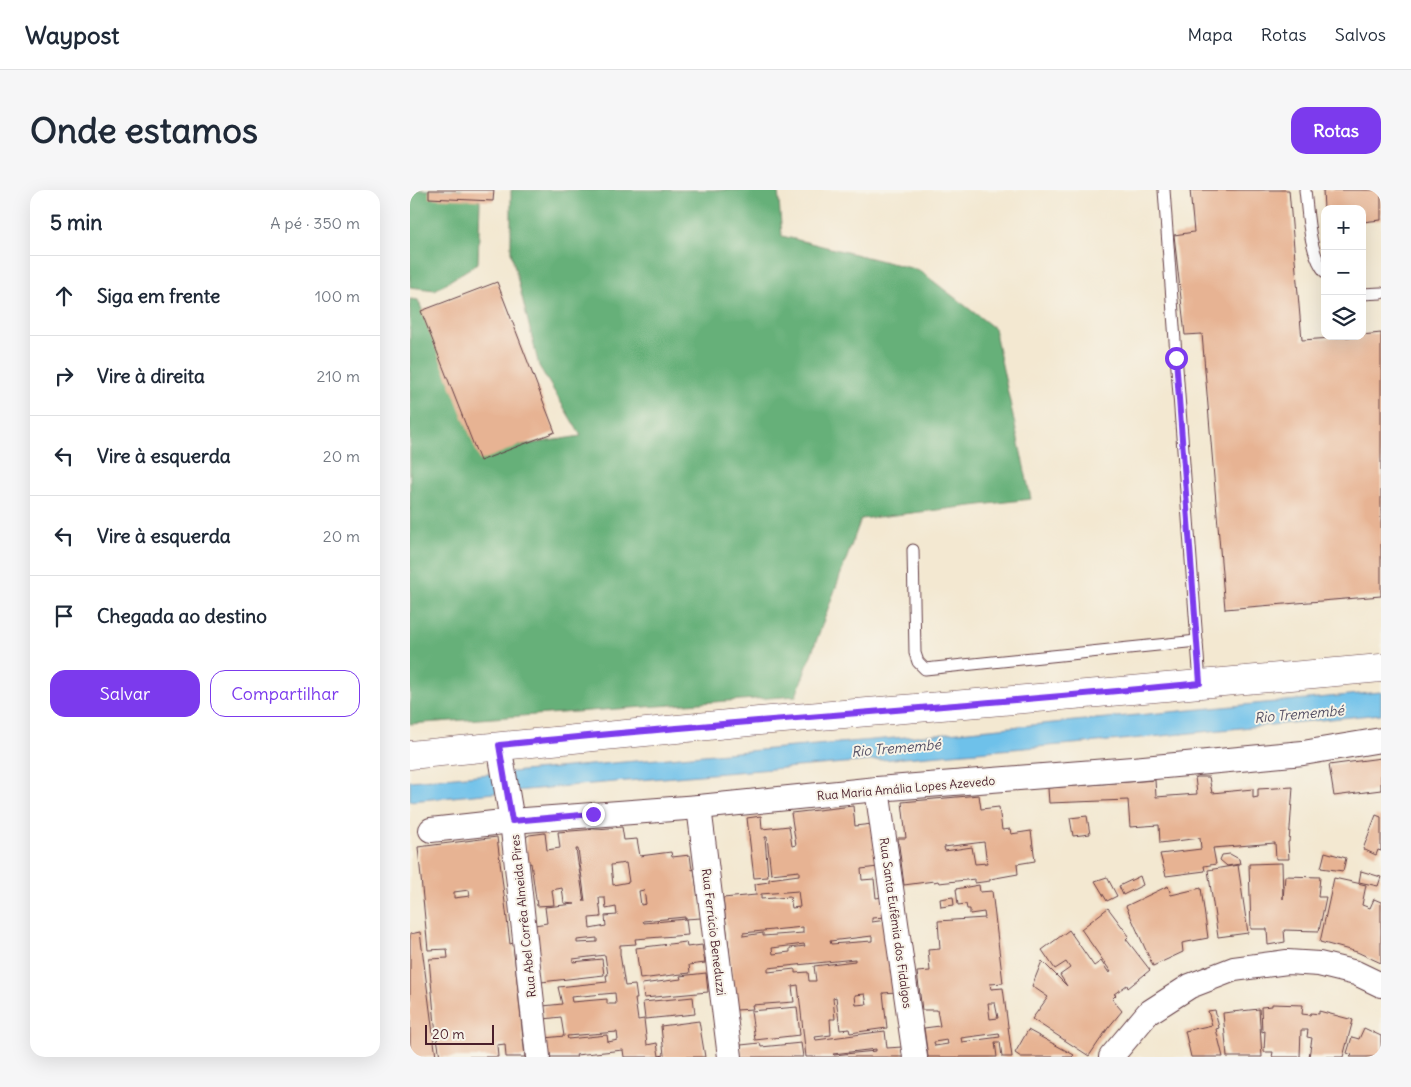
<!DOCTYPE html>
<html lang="pt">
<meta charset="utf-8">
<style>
body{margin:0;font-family:Delius,sans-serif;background:#f6f6f7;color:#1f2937}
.controls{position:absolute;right:15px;top:15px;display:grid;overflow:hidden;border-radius:10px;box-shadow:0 5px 20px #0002}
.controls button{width:45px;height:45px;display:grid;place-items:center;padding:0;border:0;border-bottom:1px solid #e0e1e3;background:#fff;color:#1f2937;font:25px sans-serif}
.scale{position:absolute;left:15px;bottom:12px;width:69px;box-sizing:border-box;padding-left:5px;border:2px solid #4a1f2b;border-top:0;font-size:14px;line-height:18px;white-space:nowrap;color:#4a1f2b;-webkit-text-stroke:4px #f7f3e8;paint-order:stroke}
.stop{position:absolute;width:15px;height:15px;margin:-11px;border:4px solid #7c3aed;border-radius:50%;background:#fff}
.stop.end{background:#7c3aed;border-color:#fff;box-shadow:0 1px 5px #0008}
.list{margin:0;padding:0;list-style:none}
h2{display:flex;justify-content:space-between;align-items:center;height:65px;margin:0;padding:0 20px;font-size:21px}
h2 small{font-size:16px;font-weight:400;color:#747a83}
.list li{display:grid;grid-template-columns:32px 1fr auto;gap:15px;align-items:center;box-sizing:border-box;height:80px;padding:0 20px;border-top:1px solid #e0e1e3}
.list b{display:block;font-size:19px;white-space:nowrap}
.list em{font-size:16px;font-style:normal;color:#747a83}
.actions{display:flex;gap:10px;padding:15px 20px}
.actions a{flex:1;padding:11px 0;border:1px solid #7c3aed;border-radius:15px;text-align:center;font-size:18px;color:#7c3aed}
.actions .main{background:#7c3aed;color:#fff}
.icon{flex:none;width:28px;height:28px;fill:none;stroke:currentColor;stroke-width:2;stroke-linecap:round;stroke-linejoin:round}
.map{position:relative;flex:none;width:971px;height:867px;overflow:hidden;border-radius:15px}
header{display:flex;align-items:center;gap:30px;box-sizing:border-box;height:70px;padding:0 25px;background:#fff;border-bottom:1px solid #e0e1e3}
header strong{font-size:24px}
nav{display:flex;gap:28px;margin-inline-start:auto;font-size:18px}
.intro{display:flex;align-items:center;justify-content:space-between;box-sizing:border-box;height:120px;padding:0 30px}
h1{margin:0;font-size:35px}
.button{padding:12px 22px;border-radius:15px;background:#7c3aed;color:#fff;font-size:18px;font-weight:700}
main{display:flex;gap:30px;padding:0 30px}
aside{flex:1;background:#fff;border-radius:15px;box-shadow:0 5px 20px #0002}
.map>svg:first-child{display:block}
.forest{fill:#66b079;stroke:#586852}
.water{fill:#6ec1ea;stroke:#5c708a}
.building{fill:#e7b393;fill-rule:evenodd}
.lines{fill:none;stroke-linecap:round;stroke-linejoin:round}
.lane-casing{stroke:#633d44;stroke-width:13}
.street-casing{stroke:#633d44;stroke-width:26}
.secondary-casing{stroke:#633d44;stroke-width:29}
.lane{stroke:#fff;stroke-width:11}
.street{stroke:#fff;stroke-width:24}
.secondary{stroke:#fff;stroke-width:28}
.route{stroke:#7c3aed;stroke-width:6}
.labels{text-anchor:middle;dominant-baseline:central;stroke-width:4;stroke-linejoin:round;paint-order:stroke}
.street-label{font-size:12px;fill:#4a1f2b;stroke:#f7f3e8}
.water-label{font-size:14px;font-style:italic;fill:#555064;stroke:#f7f3e8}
</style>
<header>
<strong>Waypost</strong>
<nav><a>Mapa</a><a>Rotas</a><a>Salvos</a></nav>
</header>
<div class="intro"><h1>Onde estamos</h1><a class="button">Rotas</a></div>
<main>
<aside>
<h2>5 min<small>A pé · 350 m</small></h2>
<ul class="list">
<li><svg class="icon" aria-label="ahead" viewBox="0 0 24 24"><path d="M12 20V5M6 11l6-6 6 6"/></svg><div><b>Siga em frente</b></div><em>100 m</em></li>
<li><svg class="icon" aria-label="right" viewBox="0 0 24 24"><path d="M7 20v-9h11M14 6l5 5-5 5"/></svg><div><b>Vire à direita</b></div><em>210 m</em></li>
<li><svg class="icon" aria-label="left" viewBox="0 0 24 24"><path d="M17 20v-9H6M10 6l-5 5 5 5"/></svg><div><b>Vire à esquerda</b></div><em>20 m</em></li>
<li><svg class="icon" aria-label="left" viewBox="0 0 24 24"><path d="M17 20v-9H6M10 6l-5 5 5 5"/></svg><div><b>Vire à esquerda</b></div><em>20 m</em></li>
<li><svg class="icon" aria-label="arrive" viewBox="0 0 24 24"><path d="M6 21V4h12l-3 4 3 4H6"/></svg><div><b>Chegada ao destino</b></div></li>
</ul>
<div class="actions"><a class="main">Salvar</a><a>Compartilhar</a></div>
</aside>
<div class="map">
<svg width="971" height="867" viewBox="0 0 971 867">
<rect width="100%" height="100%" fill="#f7f3e8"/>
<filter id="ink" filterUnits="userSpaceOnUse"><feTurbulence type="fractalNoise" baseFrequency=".02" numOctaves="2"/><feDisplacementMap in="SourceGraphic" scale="10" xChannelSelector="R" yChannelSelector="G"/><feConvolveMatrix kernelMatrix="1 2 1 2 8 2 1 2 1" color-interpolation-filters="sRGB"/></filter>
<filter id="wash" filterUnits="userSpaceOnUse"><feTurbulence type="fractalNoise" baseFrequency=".0096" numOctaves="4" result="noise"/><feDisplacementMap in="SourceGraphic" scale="20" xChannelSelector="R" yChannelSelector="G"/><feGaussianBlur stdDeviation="1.12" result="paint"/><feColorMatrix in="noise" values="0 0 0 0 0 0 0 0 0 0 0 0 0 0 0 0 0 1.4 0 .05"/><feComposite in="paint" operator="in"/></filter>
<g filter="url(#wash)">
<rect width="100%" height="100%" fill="#f3e8d1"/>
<g class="forest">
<path d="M0,0H52L70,11L68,73L25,100L0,97Z"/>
<path d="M101,0H368L372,46L509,80L584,138L621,309L451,329L386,506L0,534V109L8,110L72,261L171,246L129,176L101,62Z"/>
</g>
<path class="water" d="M971,502V524L711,550L169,595L0,611V591L485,548Z"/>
<g id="blocks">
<g class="building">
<path d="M19,0H84L83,11L19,8Z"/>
<path d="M780,0H879L892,150L952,146V145L971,143V406L815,419L792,144L775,145L764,45L784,42Z"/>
<path d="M913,0H971V30L952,32V19H914Z"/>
<path d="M87,92L145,242L70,271L11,121Z"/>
<path d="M971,568V600L924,606L919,575Z"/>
<path d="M785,587H799L802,603L843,599V608L848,607V599L883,597L879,652H878L879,669H866L865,653L803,658L806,674L794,676L795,681L756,686L750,664L791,659L790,648L750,653L749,635L720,637L718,610L639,613L638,598L745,590L746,607L787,604Z"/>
<path d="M569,605L571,619L589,617L592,640L600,639L601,644L621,641L625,671L607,674L608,684L580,689V691L565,693V689L529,693L528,691L524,692V691L494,695L488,648H496L492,612ZM574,652L577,673L565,674L562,657L535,661L534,657Z"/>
<path d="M443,616L445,636L462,634L468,677L451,679L452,690L464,689L466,708L472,707L476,727L462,728V732L476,730L487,802L473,803L477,838L440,843L439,839L430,840L426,807L423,808L425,829H420L421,845L405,847L406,850L475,841L477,858L492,857L493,867H396L388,795L382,796L384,812L342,815L343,819L326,820L313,708L346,705L345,694L359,692V689L389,685V681L361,684L357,647H355L358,687L344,688L337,628L351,626L352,639L379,636L382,656L386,655L381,623ZM388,701L390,717L382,718L380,707L351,709V704ZM393,737V743L353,746V743L333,746V743ZM462,746V751L421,754L420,751ZM394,754L395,756L380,758V762L363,764L362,758ZM445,769V771L404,776L406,791H399L398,782L385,783V779L358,782V778ZM455,804L457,814L446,815L445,805ZM466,859V861L424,865L423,864Z"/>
<path d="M966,625L971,627V661L968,660L966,665L953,659Z"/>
<path d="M677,626L680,644L663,646L660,628Z"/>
<path d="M212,637L214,650L227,649L230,666L261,662L262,667L280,665L282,680L284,679L291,728L275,729V727L233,731L234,733L276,729L278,745L225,749L226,754L210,755V764L215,796L225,795L227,809H225L228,830L234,829L237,855L247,853L249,866L254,865L251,836L289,831L295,867H214L213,860L166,865L167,867H137L135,848L154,846L151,827L134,829L133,816L152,814L148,797L197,792L196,785H198L195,765L163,769V772L192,769L194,785L131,792L125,735L137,733L135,717L165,714L154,713L152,698L142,700L144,715L127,716L121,673L117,674L116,647L119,645L135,643L137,660L150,658L148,642ZM166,659H168L175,711L174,712ZM216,673L219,692L203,695L201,675ZM234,700L236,714L231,715L229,701ZM189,708H195L196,719L206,717L207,725L195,726L196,736L180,739L179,728L191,727ZM187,748V752L167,753V750ZM205,803L206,814H197V809L162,812L161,807ZM207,842L208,850L198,852L197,845L158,849L157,846Z"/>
<path d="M87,647L100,754L103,753L115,867H96L95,854L87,855L88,867H30L25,835L19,769L38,768L37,759L18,760L8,657ZM59,700L60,706L44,708V702Z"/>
<path d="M915,662L936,668L933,681L911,678Z"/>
<path d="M820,664L829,669L830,674L817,676L810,670L812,665Z"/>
<path d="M872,673L873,709L875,686L910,687L908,707H916L909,741L874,740L875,752L858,755L857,739H841L839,674Z"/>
<path d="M828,675L838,743L808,747L798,680Z"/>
<path d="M951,681L971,687L968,696L949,692Z"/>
<path d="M730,686L733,695L713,705L709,696Z"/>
<path d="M697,687L707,706L697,711L685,691Z"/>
<path d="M924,688L956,695L952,715L960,718L964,709L971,712V773L947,762L910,752Z"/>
<path d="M569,695L570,702L582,701L593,793L580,794L581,799L593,798L602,867H592L590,852H585L587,867H518L514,838L530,836L527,820H512L507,782L520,781L518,760L530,759L528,731L575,728L574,722L560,724V719H557L556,714L548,715L546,699ZM578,813H585L588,828L580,829ZM589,843L590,847L552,852L551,848ZM537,850L538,854L525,856L524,852Z"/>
<path d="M758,696L761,705L791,698L798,748L772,753L773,762L743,776L716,716Z"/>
<path d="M543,707L544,715L531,717L530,709Z"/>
<path d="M698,718L719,746L716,749L740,780L718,798L717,795L704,804L706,805L702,809L712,821L698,838L679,866L622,829L638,807L622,796L632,771L657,796L650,785L660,778L656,772L645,779L632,760L659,740L684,776L691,771L699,783L701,782L671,739Z"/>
<path d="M10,742L26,867H0V744Z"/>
<path d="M276,752L277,757L292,755L295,773L279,775L280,783L230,789L226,758Z"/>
<path d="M296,783L298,802L234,808L232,794L271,789L270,786Z"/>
<path d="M283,807L285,824L235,829L233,812Z"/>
<path d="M862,814L893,815L892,824L900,825L901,823L909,824V821L943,830L933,867H899L902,848L897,847L898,840H891L890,867H862L863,862H854L855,841L852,842L851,817L862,816Z"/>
<path d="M387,817L390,845L345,850L341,821Z"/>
<path d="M849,819L852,867H817L813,823Z"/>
<path d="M805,820L809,838L806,839L813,867H781L775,841L802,835L798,821Z"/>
<path d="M954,838L971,846V867H940L942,865L937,863L942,847L949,849Z"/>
<path d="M618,840L664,865L662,867H611L605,863Z"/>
<path d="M350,853L351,857L391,853L393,867H332L331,855Z"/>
</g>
</g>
</g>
<g filter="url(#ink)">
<use href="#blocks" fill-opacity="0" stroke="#633d44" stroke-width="1"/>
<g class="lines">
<defs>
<g id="lane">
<path d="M754,0L790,493"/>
<path d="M895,0C898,24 899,63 915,82"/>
<path d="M952,104L971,103"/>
<path d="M503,360L505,463L508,472L515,479L787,451"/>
</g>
<g id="street">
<path d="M89,555L102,631L128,867"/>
<path d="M467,599L505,867"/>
<path d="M289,617L320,867"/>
<path d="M21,640L102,631L289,617L467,599L723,579L893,563L971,550"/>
<path d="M701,867L738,823L780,796L824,779L877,772L909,774L946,783L971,795"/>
</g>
<path id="secondary" d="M0,565L349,531L688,503L971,478"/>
</defs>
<use href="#lane" class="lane-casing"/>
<use href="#street" class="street-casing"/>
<use href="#secondary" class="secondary-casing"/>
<use href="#lane" class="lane"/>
<use href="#street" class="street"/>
<use href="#secondary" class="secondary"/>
</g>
</g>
<g class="lines" filter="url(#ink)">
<path class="route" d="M183,624L102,631L89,555C322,530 557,517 790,493L766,168"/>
</g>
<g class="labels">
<g class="street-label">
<text transform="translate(496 598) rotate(-5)">Rua Maria Amália Lopes Azevedo</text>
<text transform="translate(113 726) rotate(-96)">Rua Abel Corrêa Almeida Pires</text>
<text transform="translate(486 733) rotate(82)">Rua Santa Eufêmia dos Fidalgos</text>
<text transform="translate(304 742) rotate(83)">Rua Ferrúcio Beneduzzi</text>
</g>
<g class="water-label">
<text transform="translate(889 524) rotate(-5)">Rio Tremembé</text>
<text transform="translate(486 558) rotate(-5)">Rio Tremembé</text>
</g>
</g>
</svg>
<div class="controls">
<button>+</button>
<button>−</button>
<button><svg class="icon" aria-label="layers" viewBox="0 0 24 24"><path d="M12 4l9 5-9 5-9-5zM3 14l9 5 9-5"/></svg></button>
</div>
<div class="scale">20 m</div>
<div class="stop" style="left:766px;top:168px"></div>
<div class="stop end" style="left:183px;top:624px"></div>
</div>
</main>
